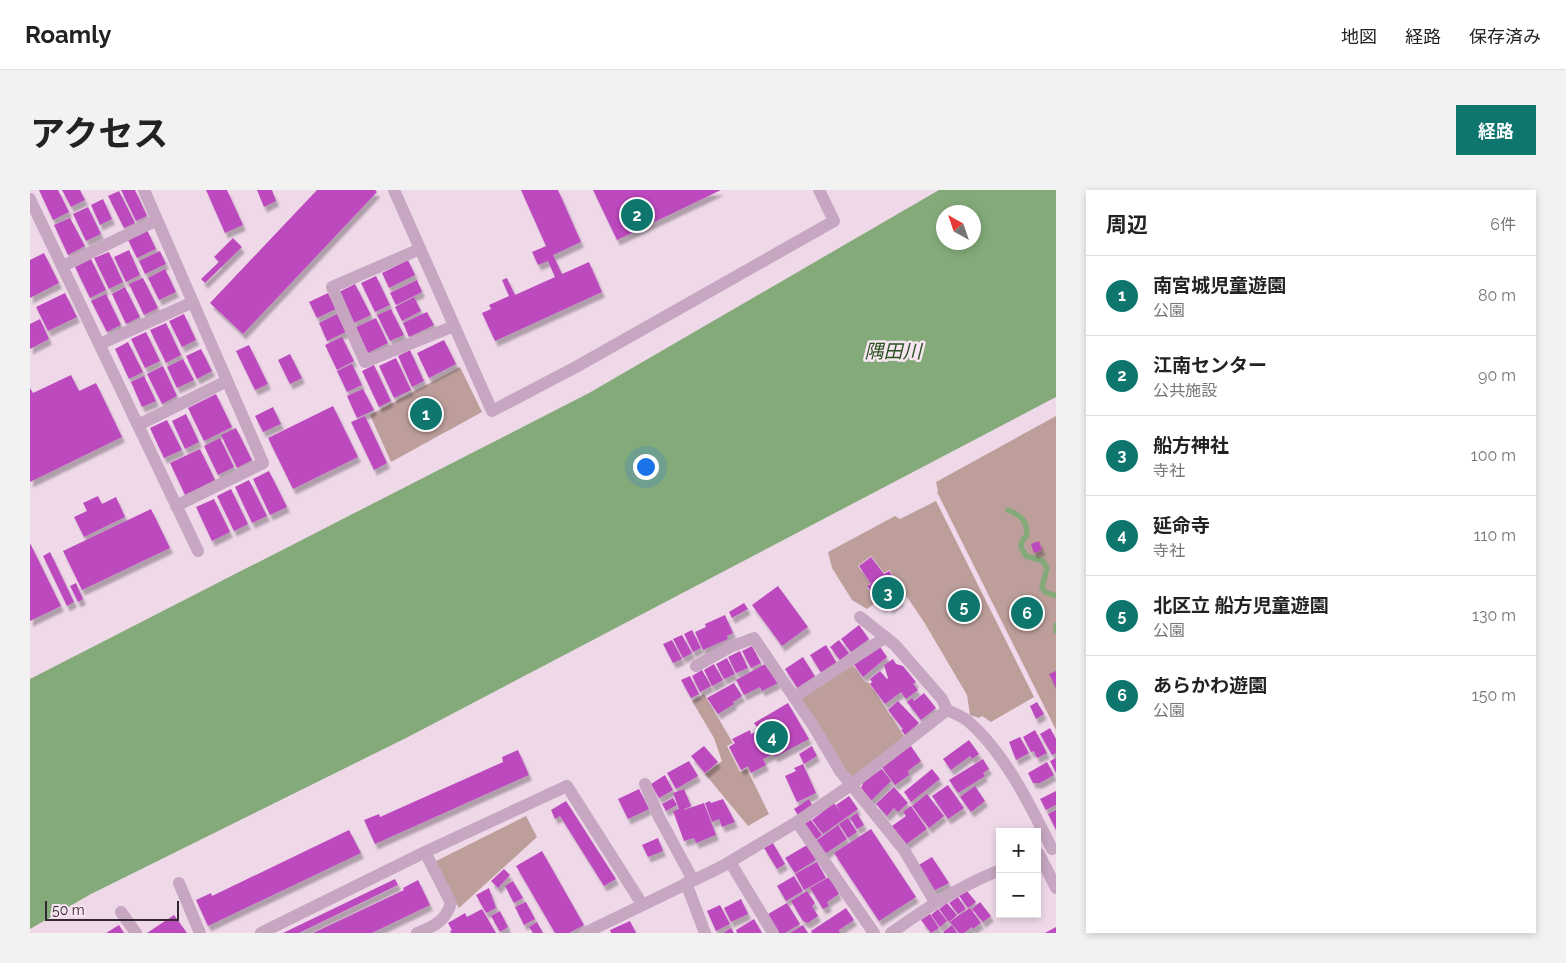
<!DOCTYPE html>
<html lang="ja">
<meta charset="utf-8">
<style>
body{margin:0;font-family:Raleway,"Noto Sans JP",sans-serif;background:#f2f2f2;color:#222}
.controls{position:absolute;right:15px;bottom:15px;display:grid;overflow:hidden;border-radius:0px;box-shadow:0 2px 8px #0003}
.controls button{width:45px;height:45px;display:grid;place-items:center;padding:0;border:0;border-bottom:1px solid #e0e0e0;background:#fff;color:#222;font:25px sans-serif}
.compass{position:absolute;left:906px;top:15px;width:45px;height:45px;border-radius:50%;background:#fff;box-shadow:0 2px 8px #0003;rotate:320deg}
.scale{position:absolute;left:15px;bottom:12px;width:134px;box-sizing:border-box;padding-left:5px;border:2px solid #332732;border-top:0;font-size:14px;line-height:18px;white-space:nowrap;color:#332732;-webkit-text-stroke:4px #f8e5f2;paint-order:stroke}
.you{position:absolute;left:615px;top:276px;width:18px;height:18px;margin:-12px;border:4px solid #fff;border-radius:50%;background:#1a73e8;box-shadow:0 0 0 8px #1a73e833}
.badge{display:grid;place-items:center;width:32px;height:32px;border-radius:50%;background:#0f766e;color:#fff;font-size:16px;font-weight:700}
.pin{position:absolute;translate:-50% -50%;border:2px solid #fff;box-shadow:0 1px 5px #0006}
.list{margin:0;padding:0;list-style:none}
h2{display:flex;justify-content:space-between;align-items:center;height:65px;margin:0;padding:0 20px;font-size:21px}
h2 small{font-size:16px;font-weight:400;color:#767676}
.list li{display:grid;grid-template-columns:32px 1fr auto;gap:15px;align-items:center;box-sizing:border-box;height:80px;padding:0 20px;border-top:1px solid #e0e0e0}
.list b{display:block;font-size:19px;white-space:nowrap}
.list p{margin:0;font-size:16px;white-space:nowrap;color:#767676}
.list em{font-size:16px;font-style:normal;color:#767676}
.map{position:relative;flex:none;width:1026px;height:743px;overflow:hidden;border-radius:0px}
header{display:flex;align-items:center;gap:30px;box-sizing:border-box;height:70px;padding:0 25px;background:#fff;border-bottom:1px solid #e0e0e0}
header strong{font-size:24px}
nav{display:flex;gap:28px;margin-inline-start:auto;font-size:18px}
.intro{display:flex;align-items:center;justify-content:space-between;box-sizing:border-box;height:120px;padding:0 30px}
h1{margin:0;font-size:35px}
.button{padding:12px 22px;border-radius:0px;background:#0f766e;color:#fff;font-size:18px;font-weight:700}
main{display:flex;gap:30px;padding:0 30px}
aside{flex:1;background:#fff;border-radius:0px;box-shadow:0 2px 8px #0003}
.map>svg:first-child{display:block}
.green{fill:#bd9e9b}
.water{fill:#84aa7a;fill-rule:evenodd}
.lines{fill:none;stroke-linecap:round;stroke-linejoin:round}
.stream{stroke:#84aa7a;stroke-width:5.5}
.building{fill:#bd49be;filter:url(#shadow)}
.minor{stroke:#c6a6c0;stroke-width:12}
.labels{text-anchor:middle;dominant-baseline:central;stroke-width:5;stroke-linejoin:round;paint-order:stroke}
.water-label{font-size:19px;font-style:italic;fill:#28521f;stroke:#f8e5f2}
</style>
<header>
<strong>Roamly</strong>
<nav><a>地図</a><a>経路</a><a>保存済み</a></nav>
</header>
<div class="intro"><h1>アクセス</h1><a class="button">経路</a></div>
<main>
<div class="map">
<svg width="1026" height="743" viewBox="0 0 1026 743">
<defs>
<filter id="shadow"><feDropShadow dx="3" dy="5.5" stdDeviation="1" flood-color="#0004"/></filter>
</defs>
<rect width="100%" height="100%" fill="#efd9e9"/>
<g class="green">
<path d="M430,177L452,222L361,272L340,225Z"/>
<path d="M1026,226V540L907,302L908,301L906,292Z"/>
<path d="M906,311L1004,507L961,532L952,526L949,528L940,525L937,505L894,432L859,380L854,383L841,366L828,376L840,393L837,397L847,412L837,419L822,410L802,378L798,362L865,326L870,329Z"/>
<path d="M822,474L835,492L839,493L874,546L821,590L769,506Z"/>
<path d="M674,504L703,553L697,556L710,582L717,579L739,624L718,636L675,584L692,571L684,548L662,511Z"/>
<path d="M496,626L507,647L429,718L406,671Z"/>
</g>
<path class="water" d="M909,0H1026V207L378,547L61,704L0,739V489L559,203ZM914,22H944V52H914Z"/>
<g class="lines">
<g class="stream">
<path d="M978,320C991,325 997,331 997,345L992,351L991,357L996,366L1013,371L1017,378L1012,397L1015,402L1026,406"/>
<path d="M1026,435V441"/>
</g>
</g>
<g class="building">
<path d="M9,0H28L39,22L23,30Z"/>
<path d="M32,0H50L55,10L41,17Z"/>
<path d="M91,0H105L117,26L106,31Z"/>
<path d="M176,0H197L213,35L195,43Z"/>
<path d="M227,0H242L246,11L234,17Z"/>
<path d="M287,0H345L347,2L213,144L180,113Z"/>
<path d="M491,0H528L551,52L523,65L532,84L559,72L572,102L465,151L452,123L461,119L459,115L479,106L472,90L477,88L485,105L525,87L518,71L508,75L502,62L516,56Z"/>
<path d="M563,0H691L587,50Z"/>
<path d="M89,1L105,33L94,38L78,6Z"/>
<path d="M73,9L82,29L70,35L61,15Z"/>
<path d="M58,17L71,44L56,51L43,24Z"/>
<path d="M40,28L55,56L38,65L24,35Z"/>
<path d="M117,40L126,59L107,68L98,50Z"/>
<path d="M203,48L212,57L175,93L171,89L189,72L184,67Z"/>
<path d="M99,60L110,85L96,92L84,67Z"/>
<path d="M130,61L136,74L115,84L109,71Z"/>
<path d="M79,62L93,92L79,99L64,68Z"/>
<path d="M14,63L29,93L0,108V70Z"/>
<path d="M61,69L76,100L60,108L45,77Z"/>
<path d="M378,70L385,85L359,98L352,83Z"/>
<path d="M135,79L146,102L129,110L118,88Z"/>
<path d="M346,86L360,115L345,122L331,93Z"/>
<path d="M113,88L128,118L114,125L99,94Z"/>
<path d="M387,90L392,102L366,115L360,103Z"/>
<path d="M325,94L341,125L324,133L309,102Z"/>
<path d="M95,97L110,127L96,134L82,104Z"/>
<path d="M35,103L47,127L18,141L6,117Z"/>
<path d="M298,103L306,119L287,128L279,112Z"/>
<path d="M76,104L91,135L77,142L61,111Z"/>
<path d="M384,107L391,121L372,131L365,117Z"/>
<path d="M361,119L374,145L360,151L347,125Z"/>
<path d="M397,122L404,135L379,147L373,133Z"/>
<path d="M154,124L166,150L152,157L139,131Z"/>
<path d="M307,124L316,142L297,151L289,133Z"/>
<path d="M346,128L358,153L338,163L326,137Z"/>
<path d="M10,129L19,149L0,159V134Z"/>
<path d="M136,133L151,165L136,173L120,140Z"/>
<path d="M116,142L130,171L115,178L101,149Z"/>
<path d="M312,147L324,171L307,180L295,155Z"/>
<path d="M414,150L426,174L399,188L387,163Z"/>
<path d="M98,152L113,182L99,189L85,159Z"/>
<path d="M219,155L238,194L225,200L206,161Z"/>
<path d="M171,159L182,181L167,189L156,166Z"/>
<path d="M380,160L394,191L382,197L368,166Z"/>
<path d="M260,164L272,188L260,194L248,170Z"/>
<path d="M366,168L381,200L364,208L349,176Z"/>
<path d="M153,169L164,190L147,198L137,177Z"/>
<path d="M322,174L332,195L317,202L307,181Z"/>
<path d="M344,175L361,211L349,217L332,181Z"/>
<path d="M133,176L147,206L132,214L117,184Z"/>
<path d="M41,185L49,201L66,193L92,247L0,292V198L3,203Z"/>
<path d="M114,186L126,211L112,217L101,192Z"/>
<path d="M333,199L344,220L327,228L317,206Z"/>
<path d="M186,204L202,237L174,251L158,218Z"/>
<path d="M303,216L328,267L263,299L238,248Z"/>
<path d="M243,217L251,234L233,242L225,226Z"/>
<path d="M156,224L169,252L155,259L142,231Z"/>
<path d="M335,226L357,273L344,280L321,232Z"/>
<path d="M137,230L152,260L134,268L120,238Z"/>
<path d="M206,238L222,270L207,278L191,245Z"/>
<path d="M190,248L204,277L188,285L174,256Z"/>
<path d="M170,259L186,292L156,307L140,273Z"/>
<path d="M239,281L257,317L240,325L223,289Z"/>
<path d="M219,290L237,326L222,333L205,297Z"/>
<path d="M201,299L218,334L204,341L187,306Z"/>
<path d="M68,306L72,314L86,307L95,327L54,347L44,327L57,321L53,313Z"/>
<path d="M184,309L200,342L182,351L166,317Z"/>
<path d="M121,319L140,358L52,400L33,361Z"/>
<path d="M1009,351L1012,360L1004,363L1001,354Z"/>
<path d="M0,353L31,416L0,431Z"/>
<path d="M20,362L44,412L37,416L13,366Z"/>
<path d="M841,367L854,384L859,381L874,402L868,406L871,410L860,418L857,414L852,417L837,396L841,394L829,376Z"/>
<path d="M46,393L53,409L48,412L40,396Z"/>
<path d="M748,396L778,437L752,456L722,415Z"/>
<path d="M714,413L718,419L702,428L699,422Z"/>
<path d="M695,425L703,443L697,446L698,449L673,460L665,442L676,437L675,434Z"/>
<path d="M829,435L839,449L821,462L811,449Z"/>
<path d="M662,440L671,458L663,462L654,444Z"/>
<path d="M652,445L662,463L653,468L643,449Z"/>
<path d="M642,450L652,469L643,473L633,454Z"/>
<path d="M809,450L819,463L810,470L800,457Z"/>
<path d="M848,454L857,467L833,487L822,472Z"/>
<path d="M796,455L808,475L792,484L780,465Z"/>
<path d="M722,456L731,473L721,478L712,461Z"/>
<path d="M710,461L718,478L706,483L698,467Z"/>
<path d="M773,467L786,488L768,499L755,479Z"/>
<path d="M697,468L705,484L694,489L686,474Z"/>
<path d="M863,469L866,474L873,476L886,492L883,494L888,500L876,509L871,502L855,514L840,494L842,492L840,489L850,481L857,489L858,488L854,475Z"/>
<path d="M737,473L748,493L732,501L730,497L714,505L706,490Z"/>
<path d="M684,474L693,490L682,496L674,480Z"/>
<path d="M672,480L681,496L670,502L662,486Z"/>
<path d="M1026,481V498L1019,484Z"/>
<path d="M660,486L669,504L661,508L651,490Z"/>
<path d="M704,493L712,506L703,512L704,514L688,524L677,508Z"/>
<path d="M894,503L906,518L891,530L877,512L882,508L884,511Z"/>
<path d="M868,511L889,533L875,545L871,540L873,539L858,520Z"/>
<path d="M1007,512L1014,524L1006,529L1000,516Z"/>
<path d="M758,513L779,549L745,567L743,564L733,569L736,575L721,583L718,576L711,580L699,557L705,553L702,549L720,540L721,544L729,540L724,533Z"/>
<path d="M1020,538L1026,549V563L1022,565L1010,544Z"/>
<path d="M1005,540L1017,563L1007,568L1004,561L1001,562L993,547Z"/>
<path d="M990,547L999,563L986,570L979,552Z"/>
<path d="M939,550L949,564L942,569L940,566L921,580L913,569Z"/>
<path d="M674,556L688,572L675,583L661,566Z"/>
<path d="M782,556L787,566L774,574L769,564Z"/>
<path d="M881,556L891,571L878,581L879,585L865,595L851,576Z"/>
<path d="M488,560L499,585L345,654L334,630L349,624L350,627L473,572L472,567Z"/>
<path d="M1026,568V583L1020,571Z"/>
<path d="M953,569L959,579L953,583L955,586L928,603L919,590Z"/>
<path d="M659,571L668,586L646,599L637,583Z"/>
<path d="M1017,572L1024,585L1010,593H1003L998,583Z"/>
<path d="M773,574L786,603L767,612L755,586L766,581L764,578Z"/>
<path d="M852,579L861,591L841,611L831,598L834,591Z"/>
<path d="M902,579L910,589L881,612L874,602Z"/>
<path d="M635,585L643,600L629,608L621,594Z"/>
<path d="M918,595L934,618L918,629L902,606Z"/>
<path d="M945,596L955,611L941,622L930,607Z"/>
<path d="M864,597L878,613L868,622L864,618L857,626L846,614Z"/>
<path d="M609,599L619,619L598,629L588,609Z"/>
<path d="M654,599L661,616L654,619V620L674,613L686,645L666,653L664,648L654,651L643,621L649,619L643,603Z"/>
<path d="M1026,601V615L1016,620L1010,609Z"/>
<path d="M897,604L914,626L899,638L882,616Z"/>
<path d="M819,606L828,619L793,644L782,630L804,613L812,624L806,615Z"/>
<path d="M643,608L647,615L636,621L632,614Z"/>
<path d="M693,609L705,632L692,637L689,629L682,632L675,613L680,611L681,613Z"/>
<path d="M779,609L782,615L768,625L764,619Z"/>
<path d="M536,611L586,689L574,696L530,626L525,629L521,620Z"/>
<path d="M881,616L897,639L875,655L862,636L876,626L873,622Z"/>
<path d="M1026,620V640L1018,624Z"/>
<path d="M827,623L834,635L827,639L820,628Z"/>
<path d="M818,628L827,642L818,648L809,634Z"/>
<path d="M781,630L792,645L785,650L774,634Z"/>
<path d="M808,635L817,649L795,664L786,651Z"/>
<path d="M841,639L886,707L849,731L804,663Z"/>
<path d="M319,640L331,663L178,736L166,710L181,703L182,706Z"/>
<path d="M628,648L633,661L618,667L612,655Z"/>
<path d="M743,653L755,674L747,679L734,658Z"/>
<path d="M777,655L786,670L765,683L755,668Z"/>
<path d="M512,661L554,735L539,743H525L486,676Z"/>
<path d="M902,667L919,693L903,701L887,676Z"/>
<path d="M787,672L796,688L774,700L765,684Z"/>
<path d="M474,679L480,685L468,698L461,691Z"/>
<path d="M764,686L773,701L756,711L747,696Z"/>
<path d="M799,687L809,704L797,712L799,716L793,719L780,698Z"/>
<path d="M365,689L368,695L269,743H253Z"/>
<path d="M388,690L400,715L342,743H283L374,700L373,698Z"/>
<path d="M483,691L493,708L484,713L475,696Z"/>
<path d="M459,698L466,718L456,723L446,705Z"/>
<path d="M777,701L785,713L782,716L788,726L778,733L773,731L761,711Z"/>
<path d="M937,701L946,712L938,718L929,706Z"/>
<path d="M928,707L936,719L928,724L919,713Z"/>
<path d="M711,709L718,724L701,732L694,718Z"/>
<path d="M496,712L505,729L494,735L485,717Z"/>
<path d="M950,712L961,726L953,732L942,719Z"/>
<path d="M757,713L770,734L755,743H747L738,724Z"/>
<path d="M917,713L927,725L919,732L909,719Z"/>
<path d="M690,715L700,734L686,741L677,721Z"/>
<path d="M816,718L824,730L809,740L810,743H782L781,741Z"/>
<path d="M940,718L951,733L943,739L942,737L934,743H929L920,732L928,726L930,728L928,726Z"/>
<path d="M452,719L466,743H421L420,741L422,740L418,733L435,723L437,727Z"/>
<path d="M908,719L917,731L910,737L901,725Z"/>
<path d="M470,721L478,737L470,742L461,726Z"/>
<path d="M900,724L909,738L901,743L891,730Z"/>
<path d="M144,725L157,743H117Z"/>
<path d="M724,729L732,743H707L706,740Z"/>
<path d="M600,731L606,743H581L580,740Z"/>
<path d="M507,732L513,743H503L499,737Z"/>
<path d="M89,735L94,743H76Z"/>
<path d="M773,735L778,743H760Z"/>
<path d="M922,735L927,743H914L913,742Z"/>
<path d="M1026,737V743H1015Z"/>
<path d="M701,738L704,743H693Z"/>
</g>
<g class="lines">
<g class="minor">
<path d="M114,0L233,273L146,316"/>
<path d="M364,0L462,221L546,177L804,31L789,0"/>
<path d="M0,9L168,361"/>
<path d="M390,59L302,97L335,172L424,136"/>
<path d="M33,76L127,30"/>
<path d="M70,154L163,112"/>
<path d="M108,235L197,191"/>
<path d="M830,427L865,455L912,509L917,520"/>
<path d="M666,476L700,457L724,448L784,537L810,581L874,660L905,712"/>
<path d="M764,507L856,447"/>
<path d="M615,594L629,627L663,690"/>
<path d="M767,632L844,743"/>
<path d="M1009,664L1026,698"/>
<path d="M700,672L743,743"/>
<path d="M149,693L170,743"/>
<path d="M656,693L675,743"/>
<path d="M91,722L106,743"/>
<path d="M231,743L395,662L537,596L612,714"/>
<path d="M387,743C403,737 416,731 421,713L395,662"/>
<path d="M555,743L691,677L767,632L821,595L917,520C924,523 932,526 938,531C974,562 1001,616 1022,659"/>
<path d="M861,743C898,717 928,697 970,680"/>
</g>
</g>
<g class="labels">
<g class="water-label">
<text x="863" y="161">隅田川</text>
</g>
</g>
</svg>
<div class="controls">
<button>+</button>
<button>−</button>
</div>
<svg class="compass" viewBox="-18 -18 36 36"><path d="M0-13l5 13h-10z" fill="#e53935"/><path d="M0 13l5-13h-10z" fill="#767676"/></svg>
<div class="scale">50 m</div>
<div class="you"></div>
<div class="pin badge" style="left:396px;top:224px">1</div>
<div class="pin badge" style="left:607px;top:25px">2</div>
<div class="pin badge" style="left:858px;top:403px">3</div>
<div class="pin badge" style="left:742px;top:547px">4</div>
<div class="pin badge" style="left:934px;top:416px">5</div>
<div class="pin badge" style="left:997px;top:423px">6</div>
</div>
<aside>
<h2>周辺<small>6件</small></h2>
<ul class="list">
<li><span class="badge">1</span><div><b>南宮城児童遊園</b><p>公園</p></div><em>80 m</em></li>
<li><span class="badge">2</span><div><b>江南センター</b><p>公共施設</p></div><em>90 m</em></li>
<li><span class="badge">3</span><div><b>船方神社</b><p>寺社</p></div><em>100 m</em></li>
<li><span class="badge">4</span><div><b>延命寺</b><p>寺社</p></div><em>110 m</em></li>
<li><span class="badge">5</span><div><b>北区立 船方児童遊園</b><p>公園</p></div><em>130 m</em></li>
<li><span class="badge">6</span><div><b>あらかわ遊園</b><p>公園</p></div><em>150 m</em></li>
</ul>
</aside>
</main>
